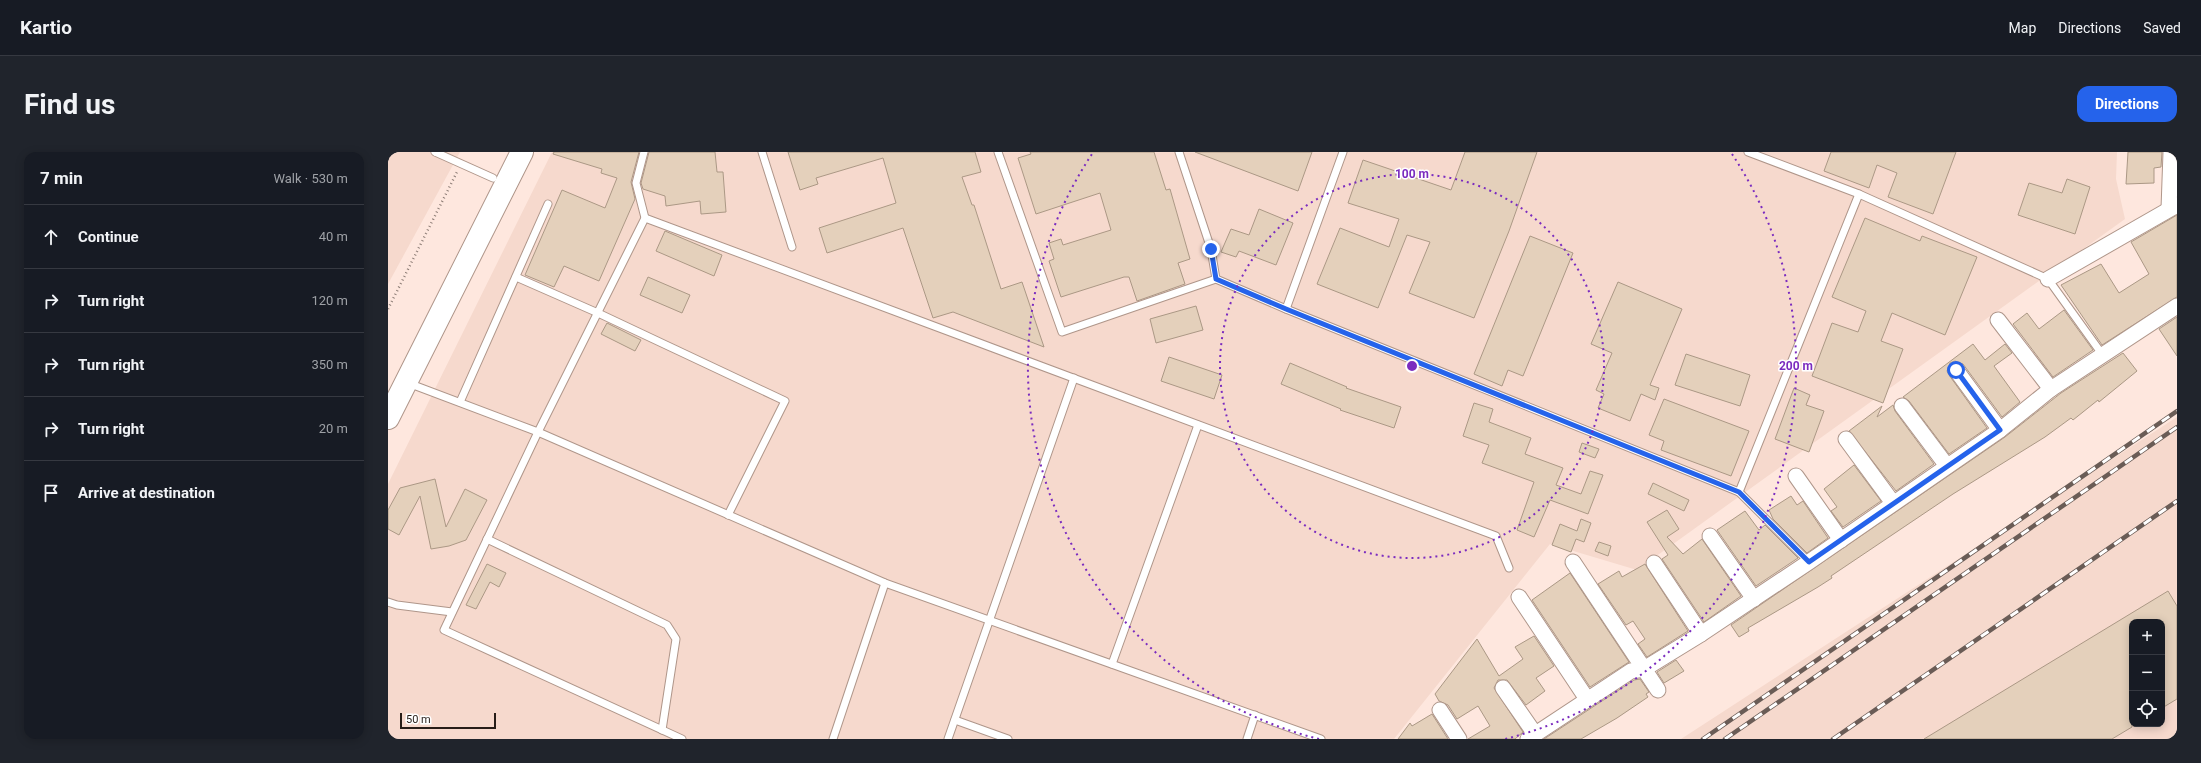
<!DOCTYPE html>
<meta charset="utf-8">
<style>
body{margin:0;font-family:Roboto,sans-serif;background:#20242c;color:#f1f3f6}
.controls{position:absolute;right:12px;bottom:12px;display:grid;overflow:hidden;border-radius:8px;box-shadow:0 2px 10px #0003}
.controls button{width:36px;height:36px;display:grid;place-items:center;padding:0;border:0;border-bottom:1px solid #363941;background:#171b24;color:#f1f3f6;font:20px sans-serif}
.scale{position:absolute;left:12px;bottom:10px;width:96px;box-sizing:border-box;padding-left:4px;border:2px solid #271d18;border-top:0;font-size:11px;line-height:14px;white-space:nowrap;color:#271d18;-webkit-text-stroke:3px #fff;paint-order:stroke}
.stop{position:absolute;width:12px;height:12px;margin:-9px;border:3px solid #2563eb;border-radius:50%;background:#fff}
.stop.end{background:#2563eb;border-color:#fff;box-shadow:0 1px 4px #0008}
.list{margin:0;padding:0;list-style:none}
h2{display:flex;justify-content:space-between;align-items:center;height:52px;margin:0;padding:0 16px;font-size:17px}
h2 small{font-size:13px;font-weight:400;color:#9ea1a6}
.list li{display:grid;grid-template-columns:26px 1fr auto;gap:12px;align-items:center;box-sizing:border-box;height:64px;padding:0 16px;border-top:1px solid #363941}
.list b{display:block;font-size:15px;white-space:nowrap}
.list em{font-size:13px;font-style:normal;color:#9ea1a6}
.icon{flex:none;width:22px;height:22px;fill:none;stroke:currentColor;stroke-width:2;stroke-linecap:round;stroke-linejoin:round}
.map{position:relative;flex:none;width:1789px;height:587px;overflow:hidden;border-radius:12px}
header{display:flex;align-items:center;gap:24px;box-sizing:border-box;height:56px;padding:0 20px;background:#171b24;border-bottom:1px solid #363941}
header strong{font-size:19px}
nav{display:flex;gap:22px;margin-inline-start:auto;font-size:14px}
.intro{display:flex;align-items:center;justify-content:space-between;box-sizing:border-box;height:96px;padding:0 24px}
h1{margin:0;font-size:28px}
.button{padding:10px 18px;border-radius:12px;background:#2563eb;color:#fff;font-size:14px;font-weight:700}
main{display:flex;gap:24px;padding:0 24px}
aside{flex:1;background:#171b24;border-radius:12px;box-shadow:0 2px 10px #0003}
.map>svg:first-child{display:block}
.built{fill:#f6d9cd;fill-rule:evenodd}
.building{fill:#e4d0bb;stroke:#ab9885}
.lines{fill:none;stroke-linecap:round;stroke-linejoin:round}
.service-casing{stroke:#af968a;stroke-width:9}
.minor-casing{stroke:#af968a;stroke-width:17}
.primary-casing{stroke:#af968a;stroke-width:24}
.path{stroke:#8d7d76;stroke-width:2.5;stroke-dasharray:1 3;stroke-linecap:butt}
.service{stroke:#fff;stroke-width:7}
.minor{stroke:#fff;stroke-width:15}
.primary{stroke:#fff;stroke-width:22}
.rail-casing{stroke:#6a5c56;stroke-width:4.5}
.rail{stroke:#fff;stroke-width:3;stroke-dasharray:9;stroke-linecap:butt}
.route{stroke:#2563eb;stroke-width:5}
.ring{fill:none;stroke:#7b2cbf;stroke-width:2;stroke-dasharray:2 4}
.centre{fill:#7b2cbf;stroke:#fff;stroke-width:2}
.ring-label{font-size:12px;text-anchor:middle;font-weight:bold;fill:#7b2cbf;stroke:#fff;stroke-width:3;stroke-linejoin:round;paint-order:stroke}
</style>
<header>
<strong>Kartio</strong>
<nav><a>Map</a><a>Directions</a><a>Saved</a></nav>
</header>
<div class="intro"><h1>Find us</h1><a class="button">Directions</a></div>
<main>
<aside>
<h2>7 min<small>Walk · 530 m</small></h2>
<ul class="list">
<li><svg class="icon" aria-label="ahead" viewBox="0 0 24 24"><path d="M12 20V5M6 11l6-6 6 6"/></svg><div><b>Continue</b></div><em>40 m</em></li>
<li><svg class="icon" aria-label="right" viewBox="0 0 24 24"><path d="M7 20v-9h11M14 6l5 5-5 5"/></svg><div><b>Turn right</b></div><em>120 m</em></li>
<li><svg class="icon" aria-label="right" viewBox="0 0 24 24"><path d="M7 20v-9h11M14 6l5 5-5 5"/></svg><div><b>Turn right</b></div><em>350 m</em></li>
<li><svg class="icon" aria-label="right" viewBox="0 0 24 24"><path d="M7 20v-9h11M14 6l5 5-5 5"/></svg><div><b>Turn right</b></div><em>20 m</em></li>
<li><svg class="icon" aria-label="arrive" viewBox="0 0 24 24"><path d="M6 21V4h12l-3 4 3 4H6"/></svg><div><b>Arrive at destination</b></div></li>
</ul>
</aside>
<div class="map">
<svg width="1789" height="587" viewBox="0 0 1789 587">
<rect width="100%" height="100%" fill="#fee7de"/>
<g class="built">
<path d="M0,0H72L0,132Z"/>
<path d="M164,0H1729L1728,27L1737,67L1249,418L1162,392L1006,587H0V332Z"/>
<path d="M1789,265V587H1293ZM1744,470H1774V572H1744Z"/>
</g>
<g class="building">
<path d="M166,0H251L243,30L247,47L211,129L176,114L166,135L137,123L174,38L217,56L229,26L213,21L214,17L165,2Z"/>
<path d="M261,0H327L329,20H335L338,60L313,62L312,49L278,54L277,44L255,37L253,31Z"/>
<path d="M400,0H587L593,20L574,25L584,53H586L613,137L634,130L656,195L565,160L545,166L515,76L439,101L431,76L508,51L495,6L428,26L430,32L412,38Z"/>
<path d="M642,0H766L778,38L782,37L802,107L790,111L797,132L749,149L741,125H736L673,145L661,109L666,107L661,91L673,87L675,93L723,78L712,41L648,62L630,6L643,2Z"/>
<path d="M807,0H924L910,39Z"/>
<path d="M1077,0H1149L1121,79L1086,166L1021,141L1042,90L1019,83L990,156L929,132L952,76L1001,95L1011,67L960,51L975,8L1063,38Z"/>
<path d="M1443,0H1568L1545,62L1500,45L1509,21L1489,13L1481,36L1436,19Z"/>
<path d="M1740,0H1774L1773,15L1766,16V31L1738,32Z"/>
<path d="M1679,27L1702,35L1687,82L1630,63L1641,31L1674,41Z"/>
<path d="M871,57L905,71L888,113L851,99L848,105L833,100L843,77L861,83Z"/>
<path d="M1789,63V145L1714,193L1673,133L1713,112L1731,141L1761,122L1743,90Z"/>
<path d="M1477,66L1532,89L1534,84L1589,105L1557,183L1504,161L1493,189L1515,197L1495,251L1424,224L1444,171L1470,180L1478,159L1444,145Z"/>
<path d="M277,79L334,103L326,124L268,99Z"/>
<path d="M1142,84L1185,101L1135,224L1120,218L1114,234L1086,222Z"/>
<path d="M260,125L302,143L294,161L252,143Z"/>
<path d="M1230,130L1294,157L1262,233L1271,236L1267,248L1253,242L1242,269L1210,256L1216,242L1208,238L1224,201L1203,192Z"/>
<path d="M808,154L815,178L768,191L762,167Z"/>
<path d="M1676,158L1705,198L1665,225L1625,172L1639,161L1651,177Z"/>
<path d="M1789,165V204L1771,177Z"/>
<path d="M219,171L253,188L247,199L213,182Z"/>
<path d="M1585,192L1597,208L1617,192L1624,201L1606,214L1632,250L1614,265L1575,212L1567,209L1562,211L1559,219L1561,223L1599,276L1561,302L1521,249L1515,245Z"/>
<path d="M1735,201L1749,219L1711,250L1710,248L1685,268L1683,266L1657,285L1565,342L1443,424L1444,426L1430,435L1360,476L1361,479L1351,485L1343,473L1617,285L1673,241Z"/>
<path d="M1298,202L1362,223L1352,254L1287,233Z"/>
<path d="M781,205L834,223L826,247L773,229Z"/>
<path d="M902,211L959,235L958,236L1013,255L1006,276L952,258L953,257L893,232Z"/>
<path d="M1406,236L1422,243L1418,253L1436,259L1421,300L1387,287Z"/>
<path d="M1276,247L1361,279L1343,324L1273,298L1276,289L1261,283Z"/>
<path d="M1086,251L1105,257L1101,270L1143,286L1137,302L1175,316L1168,333L1193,342L1202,319L1215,323L1200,362L1162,348L1146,385L1129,378L1146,330L1094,311L1101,293L1075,284Z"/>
<path d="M1505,253L1507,259L1546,312L1508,339L1461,279L1494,254L1489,265Z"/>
<path d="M1194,291L1211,297L1207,306L1191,300Z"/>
<path d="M1466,313L1493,349L1455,375L1443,359L1449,355L1436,337Z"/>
<path d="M47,327L58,375L77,337L99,348L78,388L61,394L43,397L32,344L11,383L0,377V358L12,336Z"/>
<path d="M1265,331L1301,348L1296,359L1260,342Z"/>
<path d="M1403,344L1409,353L1415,349L1440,386L1419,401L1385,367L1381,358Z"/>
<path d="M1279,358L1291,377L1279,385L1295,402L1314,387L1353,444L1316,470L1274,407L1280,403L1259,370Z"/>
<path d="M1357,359L1371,378L1377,373L1410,406L1368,434L1329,378Z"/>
<path d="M1193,367L1203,371L1196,390L1188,387L1183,400L1164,393L1172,372L1189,379Z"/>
<path d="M1211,390L1223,394L1220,404L1207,399Z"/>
<path d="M99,412L118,421L111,435L102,430L88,457L78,453Z"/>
<path d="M1257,412L1300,479L1259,505L1250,492L1257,487L1245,469L1238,473L1210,432L1231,419L1234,425Z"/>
<path d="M1182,421L1241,510L1202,535L1144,448Z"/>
<path d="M1780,439L1789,454V547L1774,556V470H1744V575L1724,587H1536Z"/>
<path d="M1146,484L1166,514L1148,526L1157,539L1138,553L1119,528H1110L1106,536L1135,580L1127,587H1080L1102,574L1090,554L1069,567L1060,553L1051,549L1047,542L1089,487L1111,524L1135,507L1127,495Z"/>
<path d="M1288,508L1296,519L1276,531L1269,520Z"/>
<path d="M1252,527L1261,540L1258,542L1260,545L1229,566L1193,587H1156L1246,528Z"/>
<path d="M1044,562L1060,587H1010L1022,571L1024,574Z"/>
</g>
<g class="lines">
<defs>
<g id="service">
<path d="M47,0L105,26"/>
<path d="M256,0L248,31L257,66L150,280L56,478L294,587"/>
<path d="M374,0L404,95"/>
<path d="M610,0L674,180L828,127L898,157L1351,340L1421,410"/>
<path d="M791,0L823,97L828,127"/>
<path d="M1360,0L1471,42L1660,127L1714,202"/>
<path d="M257,66L1108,384L1121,416"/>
<path d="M128,125L210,161L397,249L340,363"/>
<path d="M898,157L955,0"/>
<path d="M20,231L150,280L497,431L933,587"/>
<path d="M72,250L160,52"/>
<path d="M1351,340L1471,42"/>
<path d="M99,387L279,473L288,487L274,578"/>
<path d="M0,450L9,453L64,460"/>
<path d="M724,512L810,273"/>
<path d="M567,568L620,587"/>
<path d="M445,587L497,431"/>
<path d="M560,587L686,226"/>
<path d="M859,587L867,563"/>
</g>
<g id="minor">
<path d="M1781,57L1783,0"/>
<path d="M1660,127L1789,53"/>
<path d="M1610,168L1663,237"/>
<path d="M1568,218L1612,278"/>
<path d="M1514,254L1559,314"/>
<path d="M1458,287L1505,351"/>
<path d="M1408,324L1453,388"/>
<path d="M1322,384L1366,447"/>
<path d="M1185,410L1270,538"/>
<path d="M1266,411L1313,482"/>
<path d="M1131,445L1199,547"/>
<path d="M1115,536L1147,582"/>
<path d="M1052,558L1071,587"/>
<path d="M1140,587L1243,519L1256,517L1313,482L1421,410L1612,278L1663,237L1789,154"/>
</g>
<path id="primary" d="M0,266L134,0"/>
</defs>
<use href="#service" class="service-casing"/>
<use href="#minor" class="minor-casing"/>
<use href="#primary" class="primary-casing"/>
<path class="path" d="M0,157L69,20"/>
<use href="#service" class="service"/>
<use href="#minor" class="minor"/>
<use href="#primary" class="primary"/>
<defs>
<g id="rail">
<path d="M1315,587L1789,259"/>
<path d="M1337,587L1789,275"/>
<path d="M1445,587L1789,349"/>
</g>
</defs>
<use href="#rail" class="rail-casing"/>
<use href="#rail" class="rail"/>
</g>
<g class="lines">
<path class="route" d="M823,97L828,127L898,157L1351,340L1421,410L1612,278L1568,218"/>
</g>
<g class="ring">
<circle cx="1024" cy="214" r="192"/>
<path d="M931 587A384 384 0 0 1 704 2M1344 2A384 384 0 0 1 1117 587"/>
</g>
<circle cx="1024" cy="214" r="6" class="centre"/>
<g class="ring-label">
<text x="1024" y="26">100 m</text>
<text x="1408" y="218">200 m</text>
</g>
</svg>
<div class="controls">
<button>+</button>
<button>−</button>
<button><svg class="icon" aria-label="locate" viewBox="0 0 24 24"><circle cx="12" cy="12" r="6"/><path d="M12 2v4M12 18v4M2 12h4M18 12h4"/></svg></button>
</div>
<div class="scale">50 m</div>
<div class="stop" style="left:1568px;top:218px"></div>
<div class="stop end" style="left:823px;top:97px"></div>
</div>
</main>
